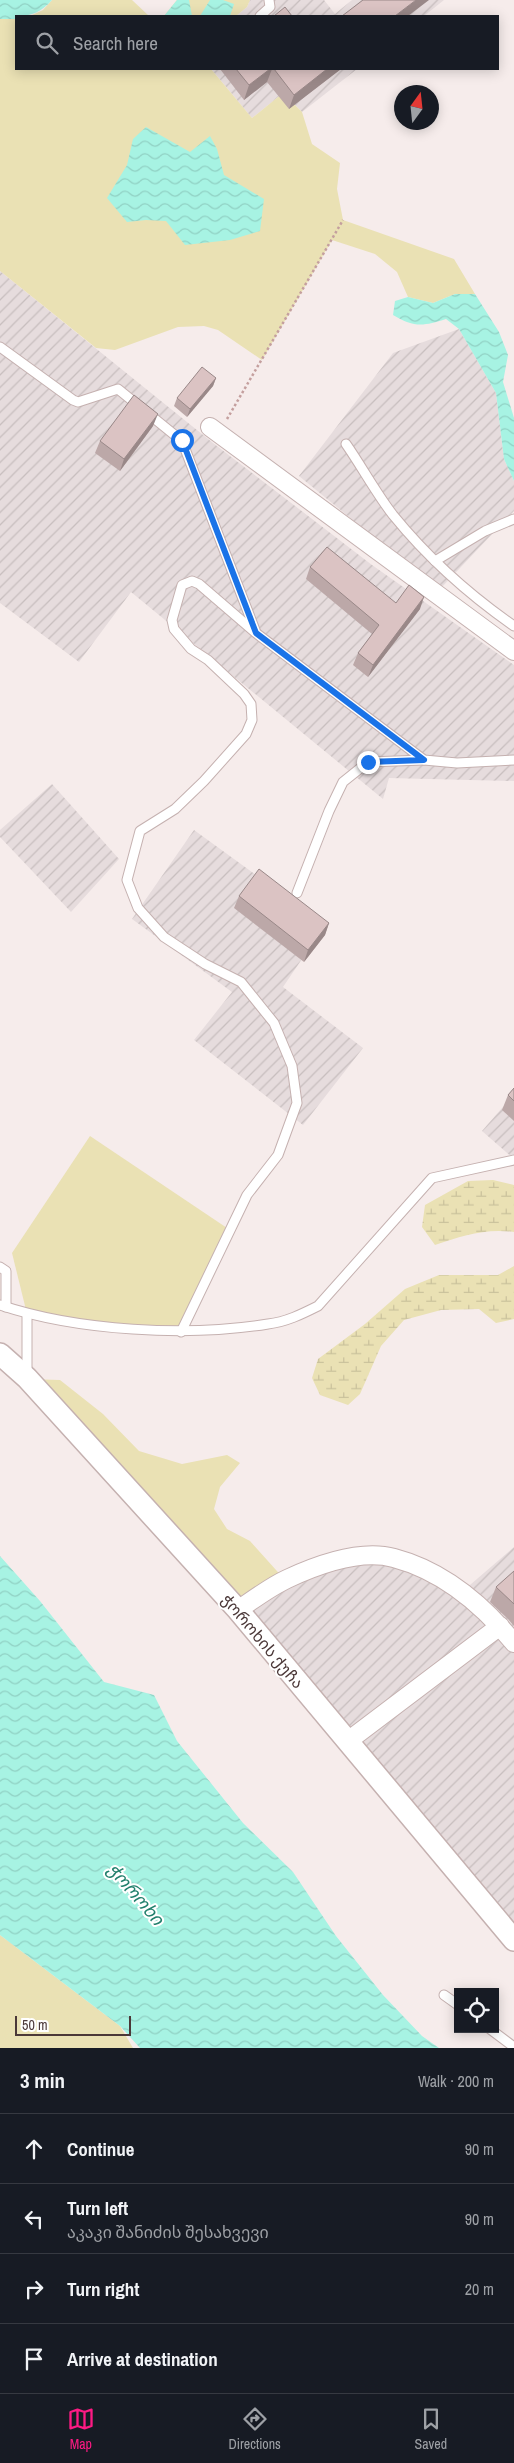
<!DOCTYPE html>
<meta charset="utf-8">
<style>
body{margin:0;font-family:"Archivo Narrow","Noto Sans Georgian",sans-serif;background:#242831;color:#f1f3f6}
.controls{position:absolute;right:15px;bottom:15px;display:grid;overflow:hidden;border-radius:0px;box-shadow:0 2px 12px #0003}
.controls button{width:45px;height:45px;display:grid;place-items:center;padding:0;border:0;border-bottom:1px solid #363941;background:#171b24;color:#f1f3f6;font:25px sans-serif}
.compass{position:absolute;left:394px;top:85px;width:45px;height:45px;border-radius:50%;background:#171b24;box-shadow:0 2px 12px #0003;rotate:15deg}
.scale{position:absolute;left:15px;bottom:12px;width:116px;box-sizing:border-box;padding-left:5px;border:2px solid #4b3838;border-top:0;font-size:14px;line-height:18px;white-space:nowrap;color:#4b3838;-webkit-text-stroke:4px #fff;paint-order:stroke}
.stop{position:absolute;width:15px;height:15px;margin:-11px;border:4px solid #1a73e8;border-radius:50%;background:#fff}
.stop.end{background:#1a73e8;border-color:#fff;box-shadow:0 1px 5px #0008}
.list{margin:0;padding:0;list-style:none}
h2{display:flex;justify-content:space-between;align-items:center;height:65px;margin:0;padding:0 20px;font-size:21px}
h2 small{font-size:16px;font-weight:400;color:#9ea1a6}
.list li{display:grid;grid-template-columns:32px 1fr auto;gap:15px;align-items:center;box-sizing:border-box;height:70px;padding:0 20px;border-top:1px solid #363941}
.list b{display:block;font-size:19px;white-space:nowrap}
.list p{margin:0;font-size:16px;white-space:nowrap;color:#9ea1a6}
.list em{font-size:16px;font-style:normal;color:#9ea1a6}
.icon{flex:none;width:28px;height:28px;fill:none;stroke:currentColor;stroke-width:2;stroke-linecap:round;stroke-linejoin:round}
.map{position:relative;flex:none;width:514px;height:2048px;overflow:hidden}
.search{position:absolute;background:#171b24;box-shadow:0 2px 12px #0003;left:15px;right:15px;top:15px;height:55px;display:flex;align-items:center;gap:12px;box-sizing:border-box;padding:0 18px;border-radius:0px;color:#9ea1a6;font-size:19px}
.sheet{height:345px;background:#171b24}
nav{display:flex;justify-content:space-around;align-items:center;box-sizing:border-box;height:70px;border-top:1px solid #363941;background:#171b24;font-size:14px;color:#9ea1a6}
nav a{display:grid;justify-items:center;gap:2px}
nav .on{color:#fe1a84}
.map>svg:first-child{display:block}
.industrial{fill:url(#industrial-furrows)}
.grass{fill:#eae1b4}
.wetland{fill:url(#wetland-marsh)}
.water{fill:url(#water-waves)}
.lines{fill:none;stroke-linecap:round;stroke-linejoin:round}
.service-casing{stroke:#c5b1b0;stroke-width:11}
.minor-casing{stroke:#c5b1b0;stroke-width:20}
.tertiary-casing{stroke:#c5b1b0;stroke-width:24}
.path{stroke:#c49f9e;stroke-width:2.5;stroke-dasharray:2.5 2.5;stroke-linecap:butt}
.service{stroke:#fff;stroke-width:9}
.minor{stroke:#fff;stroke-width:18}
.tertiary{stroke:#fff;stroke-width:21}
.wall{fill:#bca8a8}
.shaded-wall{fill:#988}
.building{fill:#dbc3c3;stroke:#988}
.route{stroke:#1a73e8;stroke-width:6}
.labels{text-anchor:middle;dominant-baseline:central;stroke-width:4;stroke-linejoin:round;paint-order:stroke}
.street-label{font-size:16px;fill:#4b3838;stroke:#fff}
.water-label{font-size:18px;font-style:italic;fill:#23806d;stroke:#fff}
</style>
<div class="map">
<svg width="514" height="2048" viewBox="0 0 514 2048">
<defs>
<pattern id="industrial-furrows" width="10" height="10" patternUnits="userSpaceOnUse" patternTransform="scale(1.25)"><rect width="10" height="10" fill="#e6dcdd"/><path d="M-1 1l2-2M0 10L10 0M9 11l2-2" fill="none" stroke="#c7bebe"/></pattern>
<pattern id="wetland-marsh" width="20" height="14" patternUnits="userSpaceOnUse" patternTransform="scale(1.25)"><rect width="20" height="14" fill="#eae1b4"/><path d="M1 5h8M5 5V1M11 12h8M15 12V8" fill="none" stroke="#cac29c"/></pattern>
<pattern id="water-waves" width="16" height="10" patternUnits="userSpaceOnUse" patternTransform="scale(1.25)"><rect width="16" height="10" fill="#a7f3e3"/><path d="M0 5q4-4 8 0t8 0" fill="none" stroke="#91d1c4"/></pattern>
</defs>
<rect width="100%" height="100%" fill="#f6eceb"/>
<g class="industrial">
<path d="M250,0H324L335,14L352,0H444L424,16H236L247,7Z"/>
<path d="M211,69H357L302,112L283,93L252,118Z"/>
<path d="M0,271L213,443L372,565L514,665V781L389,778L383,799L131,592L79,662L0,603Z"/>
<path d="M459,329L496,393L504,459L514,481V511L442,587L387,548L299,476L393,353Z"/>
<path d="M52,784L119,859L71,912L0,837V830Z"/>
<path d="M194,830L325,925L283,987L363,1048L303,1125L194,1040L232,992L132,919Z"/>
<path d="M514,1094V1159L482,1131Z"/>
<path d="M514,1547V1940L238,1610L285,1580L393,1557L463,1591Z"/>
</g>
<g class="grass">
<path d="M52,0H132L149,16H30L43,10Z"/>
<path d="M177,0H250L247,7L236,16H164Z"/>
<path d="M0,19H16V69H211L252,118L283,93L302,112L312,144L340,163L337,189L343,220L454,259L475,294H455L433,303L408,297L397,272L375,254L332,240L262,360L218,330L204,326L178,327L115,350L96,348L0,271Z"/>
<path d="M90,1136L230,1230L181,1332L27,1314L12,1253Z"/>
<path d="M27,1379L60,1380L103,1414L139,1451L182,1464L227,1455L240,1463L220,1487L214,1509L227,1529L250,1541L285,1580L238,1610Z"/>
<path d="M0,1935L120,2026L133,2048H0Z"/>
</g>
<g class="wetland">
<path d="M493,1180L514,1185V1232C485,1228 462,1236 435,1245L422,1227L425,1205L468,1181Z"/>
<path d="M514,1266V1319L496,1323L479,1309L441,1310L404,1320L381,1346L360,1394L348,1405L320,1395L312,1378L318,1359L365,1324L405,1289L439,1275H498Z"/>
</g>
<g class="water">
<path d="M0,0H52C41,12 33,16 16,16V19H0Z"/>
<path d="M177,0H189L192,16H164Z"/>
<path d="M210,0H223L234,4L230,16H200Z"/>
<path d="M146,127L190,152L210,136L217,149L224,175L264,199L260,231L230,240L185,245L166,221L146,220L127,222L107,198L127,165L133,139Z"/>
<path d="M455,294H475L499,332L508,355L503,382L514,418V481L504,459L496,393L459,329L446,319C424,326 414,328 393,315L395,301L408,297L433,303Z"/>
<path d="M0,1556L40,1601L104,1682L154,1695L177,1741L243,1823L293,1872L336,1936L383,1995L422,2036L439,2048H140L120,2026L0,1935Z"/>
</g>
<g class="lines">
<defs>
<g id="service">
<path d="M260,16L270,7L269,0"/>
<path d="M0,347L73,400L78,402L118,389L182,441L255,630"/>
<path d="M346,444C362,467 376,493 393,515C428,558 468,594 514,626"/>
<path d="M435,561L485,531L514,519"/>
<path d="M297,893L329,811L343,782L368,762L424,760"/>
<path d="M0,1267L6,1271V1307"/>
<path d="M0,1305C77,1331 188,1337 268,1324C286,1322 302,1314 318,1306L432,1178L514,1160"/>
<path d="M27,1314V1374"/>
<path d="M181,1332L247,1195L278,1155L297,1103L292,1066L274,1023L241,982L205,964L164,937L138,908L127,880L140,831L175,809L204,781L246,734L252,720L251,704L244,694L208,660L191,649L174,629L172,620L182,585L192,581L199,584L256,633L424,760L457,763L514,760"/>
<path d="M444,1995L458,2005"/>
<path d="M490,2029L514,2047"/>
</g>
<g id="minor">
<path d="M210,427L514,651"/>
<path d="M238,1610C254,1599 270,1587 287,1579C317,1565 361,1549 394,1558C443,1571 483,1605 514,1643"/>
<path d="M348,1741L500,1626"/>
</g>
<path id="tertiary" d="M0,1354L27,1378L238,1610L514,1940"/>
</defs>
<use href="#service" class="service-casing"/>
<use href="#minor" class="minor-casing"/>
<use href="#tertiary" class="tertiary-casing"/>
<path class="path" d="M227,419L343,220"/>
<use href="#service" class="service"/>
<use href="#minor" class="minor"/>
<use href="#tertiary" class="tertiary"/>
</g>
<g class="wall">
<path d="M220,69H341L289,109L267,82L244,100Z"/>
<path d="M216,378L213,386L187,417L174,406L177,398Z"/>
<path d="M153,426L120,471L95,453L100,441Z"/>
<path d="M310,567L396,603L420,609L368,677L353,665L358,653L372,634L306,579Z"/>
<path d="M239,896L329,923L325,935L304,962L234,908Z"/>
<path d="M514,1088V1121L502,1110L508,1095Z"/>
<path d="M514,1571V1626L508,1619L490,1602L496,1587Z"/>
</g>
<g class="shaded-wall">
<path d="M416,0H429L408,16H395Z"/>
<path d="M270,69H272L267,82L244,100L249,85Z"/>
<path d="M327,69H341L289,109L294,95Z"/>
<path d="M216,378L213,386L187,417L190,409Z"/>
<path d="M158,414L153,426L120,471L124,459Z"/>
<path d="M424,597L420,609L368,677L373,665Z"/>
<path d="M329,923L325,935L304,962L308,950Z"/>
</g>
<g class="building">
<path d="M363,0H416L395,16H342Z"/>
<path d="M285,7L292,16H274Z"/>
<path d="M236,69H270L249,85Z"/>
<path d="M274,69H327L294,95Z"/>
<path d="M202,367L216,378L190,409L177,398Z"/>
<path d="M134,395L158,414L124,459L100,441Z"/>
<path d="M327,547L396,603L409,585L424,597L373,665L358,653L379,625L310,567Z"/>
<path d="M259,869L329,923L308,950L239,896Z"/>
<path d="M514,1088V1101L508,1095Z"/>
<path d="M514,1571V1604L496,1587Z"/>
</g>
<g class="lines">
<path class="route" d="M182,440L256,633L424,760L368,762"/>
</g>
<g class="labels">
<g class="street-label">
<text transform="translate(263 1641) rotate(50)">ჭოროხის ქუჩა</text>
</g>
<g class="water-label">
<text transform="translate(136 1894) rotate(49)">ჭოროხი</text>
</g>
</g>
</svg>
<div class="controls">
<button><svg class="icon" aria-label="locate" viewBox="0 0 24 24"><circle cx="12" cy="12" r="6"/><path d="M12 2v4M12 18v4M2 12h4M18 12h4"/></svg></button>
</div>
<svg class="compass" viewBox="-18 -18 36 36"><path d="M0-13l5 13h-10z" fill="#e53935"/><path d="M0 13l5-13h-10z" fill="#9ea1a6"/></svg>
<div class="scale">50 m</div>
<div class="stop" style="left:182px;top:440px"></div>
<div class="stop end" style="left:368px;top:762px"></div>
<div class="search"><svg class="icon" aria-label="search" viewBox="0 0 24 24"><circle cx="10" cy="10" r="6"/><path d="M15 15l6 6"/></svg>Search here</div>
</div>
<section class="sheet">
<h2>3 min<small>Walk · 200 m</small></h2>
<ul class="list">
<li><svg class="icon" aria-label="ahead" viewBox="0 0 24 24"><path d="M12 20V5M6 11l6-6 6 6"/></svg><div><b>Continue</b></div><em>90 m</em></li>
<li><svg class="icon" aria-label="left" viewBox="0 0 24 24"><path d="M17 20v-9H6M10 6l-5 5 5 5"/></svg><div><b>Turn left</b><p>აკაკი შანიძის შესახვევი</p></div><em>90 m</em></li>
<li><svg class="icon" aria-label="right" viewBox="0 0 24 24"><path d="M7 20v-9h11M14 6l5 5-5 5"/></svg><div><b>Turn right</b></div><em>20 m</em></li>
<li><svg class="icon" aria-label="arrive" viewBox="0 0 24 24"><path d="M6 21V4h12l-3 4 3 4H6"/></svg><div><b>Arrive at destination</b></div></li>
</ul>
</section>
<nav>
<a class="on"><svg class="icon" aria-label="map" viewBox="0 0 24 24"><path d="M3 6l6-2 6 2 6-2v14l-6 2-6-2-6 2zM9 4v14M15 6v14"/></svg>Map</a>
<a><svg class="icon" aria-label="directions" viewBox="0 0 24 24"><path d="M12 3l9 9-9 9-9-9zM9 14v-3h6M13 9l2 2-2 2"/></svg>Directions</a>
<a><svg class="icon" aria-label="saved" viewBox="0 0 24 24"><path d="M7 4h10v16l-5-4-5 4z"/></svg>Saved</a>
</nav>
